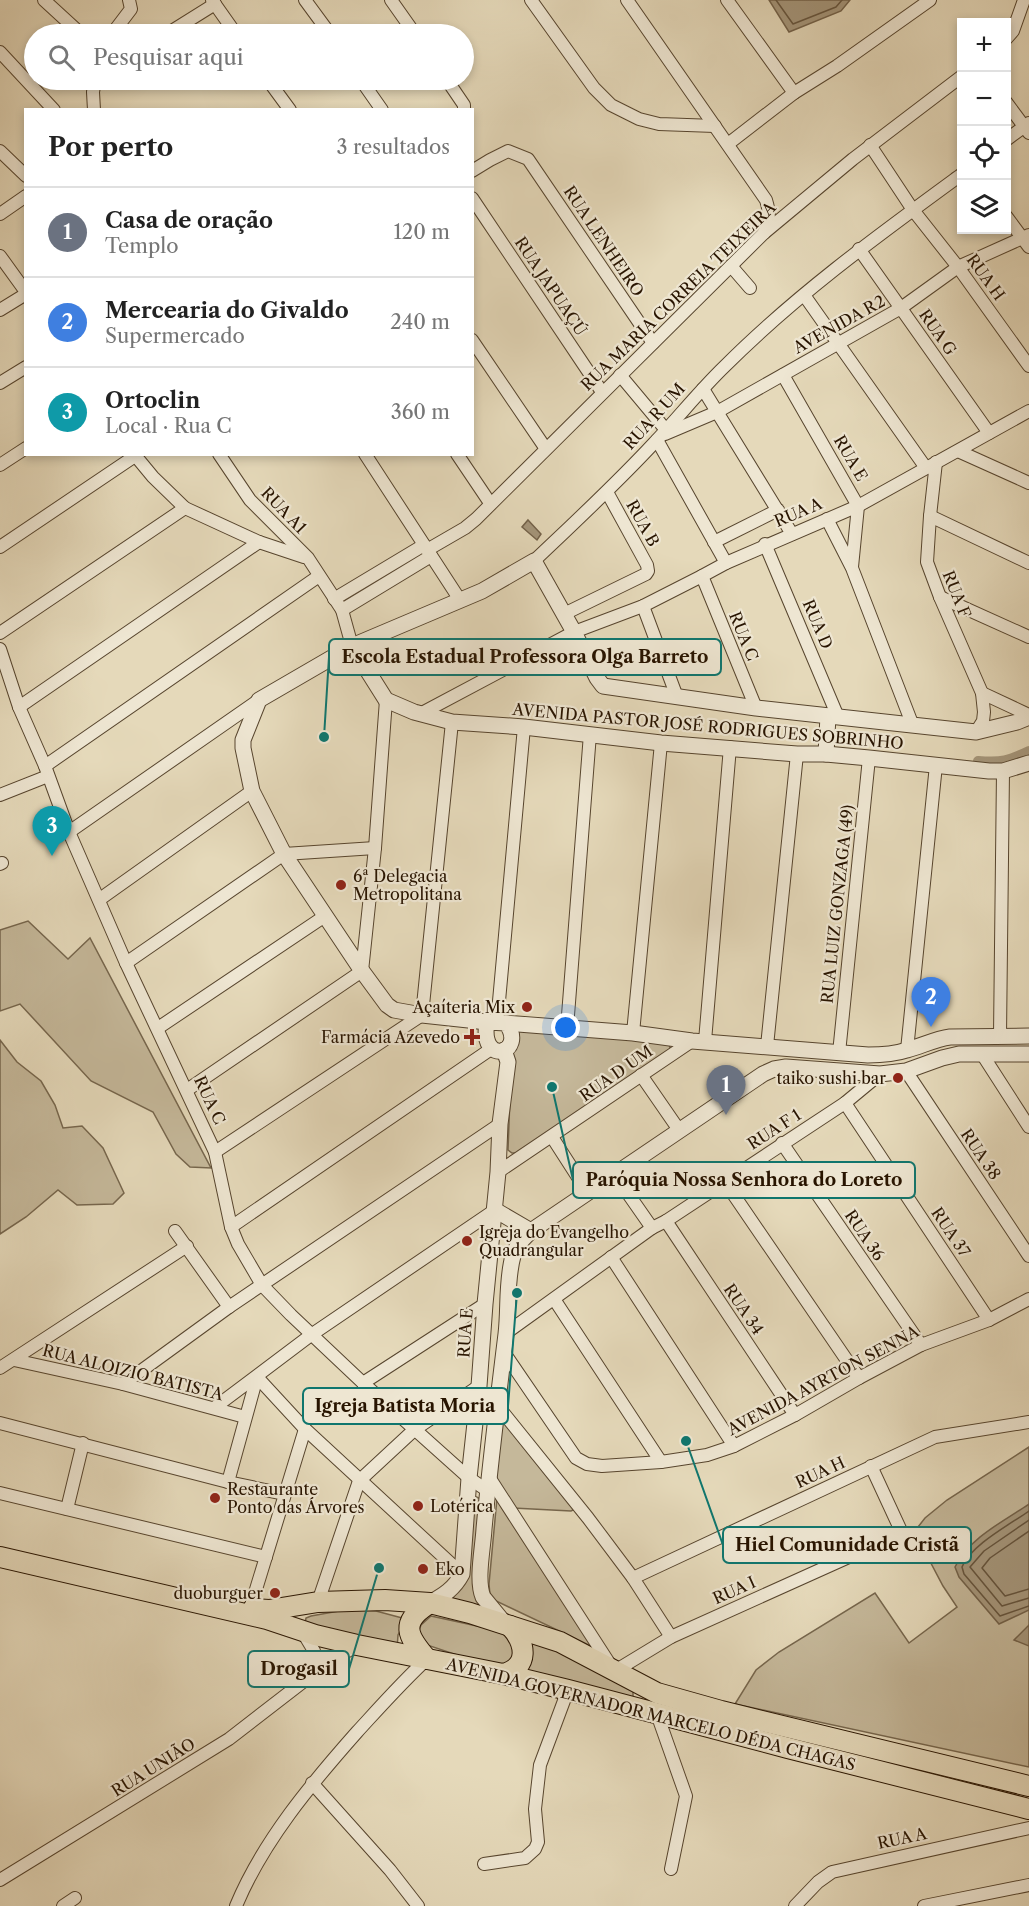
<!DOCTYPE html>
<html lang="pt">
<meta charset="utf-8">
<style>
body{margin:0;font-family:"Libre Caslon Text",serif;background:#f2f2f2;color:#222}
.controls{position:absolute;right:18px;top:18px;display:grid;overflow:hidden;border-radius:0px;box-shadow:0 3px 9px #0003}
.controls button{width:54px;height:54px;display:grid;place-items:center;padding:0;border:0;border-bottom:2px solid #e0e0e0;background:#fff;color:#222;font:30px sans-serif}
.you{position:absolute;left:566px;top:1028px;width:21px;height:21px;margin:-15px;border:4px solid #fff;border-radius:50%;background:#1a73e8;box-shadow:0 0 0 9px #1a73e833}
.badge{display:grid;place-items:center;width:39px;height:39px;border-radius:50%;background:#0b8043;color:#fff;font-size:20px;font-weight:700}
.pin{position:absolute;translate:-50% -50px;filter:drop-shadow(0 2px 3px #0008)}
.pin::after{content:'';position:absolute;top:32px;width:21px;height:18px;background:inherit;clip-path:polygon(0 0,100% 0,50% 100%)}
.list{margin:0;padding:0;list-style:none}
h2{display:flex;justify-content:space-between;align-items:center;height:78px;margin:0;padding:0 24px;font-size:26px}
h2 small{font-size:20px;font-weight:400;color:#767676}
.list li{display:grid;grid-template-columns:39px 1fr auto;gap:18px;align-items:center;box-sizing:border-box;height:90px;padding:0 24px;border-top:2px solid #e0e0e0}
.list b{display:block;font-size:22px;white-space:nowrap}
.list p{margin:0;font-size:20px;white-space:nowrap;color:#767676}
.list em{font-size:20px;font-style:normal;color:#767676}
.icon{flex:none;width:33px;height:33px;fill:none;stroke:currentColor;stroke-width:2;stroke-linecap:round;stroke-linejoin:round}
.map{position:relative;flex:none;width:1029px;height:1906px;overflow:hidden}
.search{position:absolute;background:#fff;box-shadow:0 3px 9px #0003;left:24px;top:24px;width:450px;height:66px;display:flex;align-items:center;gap:15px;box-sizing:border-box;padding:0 21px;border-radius:33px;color:#767676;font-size:22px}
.panel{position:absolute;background:#fff;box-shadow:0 3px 9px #0003;left:24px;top:108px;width:450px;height:348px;border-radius:0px}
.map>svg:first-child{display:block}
.green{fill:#c5b89a;stroke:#76664d;stroke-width:1.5}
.water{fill:#a5967b;stroke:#73624a;stroke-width:1.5}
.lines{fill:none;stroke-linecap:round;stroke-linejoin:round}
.shore{stroke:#66553e;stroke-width:1.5}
.canal{stroke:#a5967b;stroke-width:10}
.minor-casing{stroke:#57452e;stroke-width:14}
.tertiary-casing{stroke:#57452e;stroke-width:17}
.primary-casing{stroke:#281400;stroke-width:22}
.minor{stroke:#eee6d2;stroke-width:12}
.tertiary{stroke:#eee6d2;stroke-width:15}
.primary{stroke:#e5d9ba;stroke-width:20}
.poi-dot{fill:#8f2418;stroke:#eee6d2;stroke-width:2}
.labels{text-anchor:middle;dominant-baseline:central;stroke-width:4.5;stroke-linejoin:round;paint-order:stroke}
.street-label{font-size:16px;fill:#281400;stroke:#eee6d2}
.poi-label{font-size:16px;fill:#281400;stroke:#eee6d2;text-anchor:start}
.leader{fill:none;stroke:#0f766e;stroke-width:2}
.callout-dot{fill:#0f766e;stroke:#eee6d2;stroke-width:2}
.callout{fill:#eee6d2;stroke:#0f766e;stroke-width:2}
.callout-label{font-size:18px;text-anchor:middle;font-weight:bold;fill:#281400}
</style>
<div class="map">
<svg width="1029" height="1906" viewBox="0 0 1029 1906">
<rect width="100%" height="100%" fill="#e5d9ba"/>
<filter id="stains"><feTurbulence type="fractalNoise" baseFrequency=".00333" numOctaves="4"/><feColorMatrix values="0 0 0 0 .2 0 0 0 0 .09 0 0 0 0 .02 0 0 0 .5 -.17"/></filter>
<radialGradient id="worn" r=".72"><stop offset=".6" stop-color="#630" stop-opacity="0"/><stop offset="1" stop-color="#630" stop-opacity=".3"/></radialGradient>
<g class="green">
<path d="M28,921L68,959L90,938L211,1168L190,1167L176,1154L153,1112L91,1081L20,1004L0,1011V930Z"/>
<path d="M522,1028L669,1044L671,1052L519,1153H512L508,1150L512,1044L517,1033Z"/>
<path d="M0,1040L17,1062L41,1081L55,1105L63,1128L82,1126L103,1148L124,1193L113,1204L77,1205L58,1190L26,1217L0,1234Z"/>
<path d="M501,1418L575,1509L571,1511L513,1508L496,1482Z"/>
<path d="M1029,1447V1767L735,1704L756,1670L779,1652L875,1593L909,1643L957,1607L943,1586L924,1550L918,1527L925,1518L947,1500Z"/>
<path d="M472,1495L483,1500L477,1587L494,1614L447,1596L453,1593Z"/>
<path d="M497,1498L597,1649L494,1600L490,1595L489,1584Z"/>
<path d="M350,1609L376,1611L406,1619L398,1635L397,1649L305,1623L306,1618L311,1616Z"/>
<path d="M431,1616L509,1633L514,1637L513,1666L463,1657L424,1644L418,1633L421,1625Z"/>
<path d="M522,1635L561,1649L609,1679L633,1689V1703L519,1672Z"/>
</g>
<g class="water">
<path d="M769,0H850L841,11L789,32Z"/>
<path d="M528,520L541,534L537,540L522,527Z"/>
<path d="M1029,1504V1610L999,1624L959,1577L955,1567C969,1538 1004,1521 1029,1504Z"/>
<path d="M1029,1625V1646L1014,1640Z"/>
</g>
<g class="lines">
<g class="shore">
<path d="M776,0L793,24L836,7L842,0"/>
<path d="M1029,1511C1009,1525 971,1545 962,1567L964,1574L1000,1616L1029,1606"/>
<path d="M1029,1520L984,1551L970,1567L1002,1606L1029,1598"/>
<path d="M1029,1531L990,1558L982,1568L1005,1596L1029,1589"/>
</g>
<path class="canal" d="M978,761C1002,763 1008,761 1029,751"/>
<defs>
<g id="minor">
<path d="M44,0L81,34"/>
<path d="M212,0L236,34"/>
<path d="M305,0L330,34"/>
<path d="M391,0L415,34"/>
<path d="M531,0L594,88L611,105L639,119L659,124L715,126"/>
<path d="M627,0L766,200C770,213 770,220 764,233"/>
<path d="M727,0L794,93"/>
<path d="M112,34L131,9L129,0"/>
<path d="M167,34L215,4"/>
<path d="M1006,39L1013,31L1024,0"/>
<path d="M0,52L54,110"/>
<path d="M268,80L290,110"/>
<path d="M361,80L382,110"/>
<path d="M447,80L464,105V110"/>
<path d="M1006,102L1029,133"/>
<path d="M94,110L93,92L95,80"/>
<path d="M1006,140L1029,123"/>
<path d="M728,144L794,93L837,66L930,0"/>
<path d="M870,145L913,210L958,267L1029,366"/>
<path d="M0,151L26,176"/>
<path d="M472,171L490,160L508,151L528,159L653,343"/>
<path d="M472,198L602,392"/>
<path d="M0,214L26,196"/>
<path d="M1006,216L1029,247"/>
<path d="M859,249L989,433"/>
<path d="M0,256L26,292"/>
<path d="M731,266L750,288"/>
<path d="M804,295L926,468"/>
<path d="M0,310L26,294"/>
<path d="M472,340L546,449"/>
<path d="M620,375L666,430"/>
<path d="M783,375L858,506L852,567"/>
<path d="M0,383L26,367"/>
<path d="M703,389L792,534"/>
<path d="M665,434L717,412L901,308L958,267L1029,235"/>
<path d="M657,440L726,563"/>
<path d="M958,451L1029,483"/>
<path d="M134,454L153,477L185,508L259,542L304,557"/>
<path d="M219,454L250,500L308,558L342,610L352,646"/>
<path d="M365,454L460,600"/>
<path d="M457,454L490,503"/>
<path d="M936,462L930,516L927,562L940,597L982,693L984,712L983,721L976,732"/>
<path d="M0,465L26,448"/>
<path d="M930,516L1029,563"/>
<path d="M827,519L852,568L913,726"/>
<path d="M714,542L778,510"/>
<path d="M765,544L838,717"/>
<path d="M0,547L135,456"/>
<path d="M427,550L465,528L476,519L764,233L853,159L962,76"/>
<path d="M534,561C575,522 616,484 654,443C678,418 700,390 725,366C797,294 880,234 962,174"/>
<path d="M702,576L756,708"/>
<path d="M940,597L1029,637"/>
<path d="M334,599L424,545"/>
<path d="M643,606L677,697"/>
<path d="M342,610L431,556"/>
<path d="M564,614L646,574L648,571L647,565L607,492"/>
<path d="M0,633L185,508"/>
<path d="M0,649L19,707L45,766L69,832L126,963L215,1152L231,1227L238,1244L262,1285L291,1315L363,1383L469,1478L488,1491"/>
<path d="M982,693L1029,715"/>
<path d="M19,707L259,542"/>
<path d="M420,714L574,632L643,606L702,576L726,563L858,506L1029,411"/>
<path d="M45,766L319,576"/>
<path d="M0,795L48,776"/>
<path d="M69,832L259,700"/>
<path d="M0,864L2,863"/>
<path d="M100,899L252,791"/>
<path d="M126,963L284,854L375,848"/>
<path d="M497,1023L524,727"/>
<path d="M158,1028L325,916"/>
<path d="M567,1028L590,734"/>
<path d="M633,1033L661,743"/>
<path d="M1000,1035L1003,771"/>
<path d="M705,1041L730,747"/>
<path d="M767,1046L797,754"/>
<path d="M907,1050L936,765"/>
<path d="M839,1053L869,758"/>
<path d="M982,1054L1029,1127"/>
<path d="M906,1071L1029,1256"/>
<path d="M641,1075L679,1130"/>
<path d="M187,1090L362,971L375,848L386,700"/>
<path d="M845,1103L989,1320"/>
<path d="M552,1137L588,1193"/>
<path d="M782,1143L921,1345"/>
<path d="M215,1152L422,1015L452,722"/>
<path d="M498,1172L692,1041"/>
<path d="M615,1175L652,1228"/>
<path d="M725,1182L859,1378"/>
<path d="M666,1221L795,1415"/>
<path d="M231,1227L491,1049"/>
<path d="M175,1231L229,1307"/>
<path d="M611,1257L734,1446"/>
<path d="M554,1299L661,1462"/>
<path d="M506,1333L652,1228L666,1221L845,1103L880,1074"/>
<path d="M503,1351L576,1458L587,1464L602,1466L661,1462L707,1455L734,1446L795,1415L859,1378L921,1345L989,1320L1029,1299"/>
<path d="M14,1360L123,1384L245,1417"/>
<path d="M0,1368L187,1246"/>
<path d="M257,1377L305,1429L462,1574"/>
<path d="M363,1383L485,1304"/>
<path d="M123,1384L229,1307L500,1124"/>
<path d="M497,1405L588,1518L633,1578L671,1637"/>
<path d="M214,1408L311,1335L495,1210"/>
<path d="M0,1423L228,1482L284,1494"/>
<path d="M489,1477L611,1666"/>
<path d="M228,1482L257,1377"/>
<path d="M0,1493L266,1557"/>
<path d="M67,1509L83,1443"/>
<path d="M633,1578L935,1437L1029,1422"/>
<path d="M318,1602L359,1481L414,1430L479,1386"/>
<path d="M250,1609L305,1429"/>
<path d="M302,1631L314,1651L317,1671"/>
<path d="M615,1671L671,1637L902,1533L871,1466"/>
<path d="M657,1714L686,1796L671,1869"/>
<path d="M312,1783L390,1870L418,1906"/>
<path d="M484,1864L525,1858L535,1849L538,1842L535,1809L540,1765L568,1690"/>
<path d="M0,1880L229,1739L317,1671L357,1645"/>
<path d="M63,1906L75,1898"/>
<path d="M236,1906C263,1841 311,1784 357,1732C380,1707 402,1682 427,1659"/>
<path d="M795,1906L818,1882L832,1872L1029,1828"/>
<path d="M924,1906L1029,1885"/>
</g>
<g id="tertiary">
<path d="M352,646L386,700L414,712L452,722L524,727L661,743L797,754H826L869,758L989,771H1003L1029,763"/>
<path d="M826,754L828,716"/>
<path d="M487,1022L422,1015L394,1010L387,1005L362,971L284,854L252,791L243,748V740L259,700L352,646L482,591L534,561L574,632L597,678L603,686L756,708L976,732L1017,722L1029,717"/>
<path d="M487,1022L506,1023C528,1053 479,1068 487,1022Z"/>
<path d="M506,1023L633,1033L692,1041L868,1055C881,1055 895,1054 907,1050C922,1046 935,1039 950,1037L1029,1036"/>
<path d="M495,1210L531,1231"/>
<path d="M430,1603C444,1595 454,1589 462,1574L469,1478L479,1386L485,1304L498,1172L500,1124L508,1062L504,1050"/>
<path d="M506,1625L483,1597C476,1580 483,1548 484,1529C490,1464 498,1399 506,1334C509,1309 506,1281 513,1256C516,1245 523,1239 531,1231L763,1074L774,1069L786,1067L880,1074L906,1071L942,1058L959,1054H1029"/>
</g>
<g id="primary">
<path d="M0,1557L267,1619L315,1635L357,1645L503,1674L568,1690L788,1748L1029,1809"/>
<path d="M253,1609L269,1610L318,1602L385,1600L430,1603L470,1613L560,1642L657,1693L721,1711L1029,1786"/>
<path d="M427,1659C407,1636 399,1622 430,1603"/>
<path d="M503,1674C530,1667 526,1643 510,1626"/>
</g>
</defs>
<use href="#minor" class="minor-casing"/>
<use href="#tertiary" class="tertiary-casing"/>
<use href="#primary" class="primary-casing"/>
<use href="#minor" class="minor"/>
<use href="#tertiary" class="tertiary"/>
<use href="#primary" class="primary"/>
</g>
<g class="poi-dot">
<circle cx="341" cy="885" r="6"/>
<circle cx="527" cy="1007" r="6"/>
<path d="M469 1028h6v6h6v6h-6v6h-6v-6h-6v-6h6z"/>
<circle cx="898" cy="1078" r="6"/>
<circle cx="467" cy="1241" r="6"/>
<circle cx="215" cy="1498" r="6"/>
<circle cx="418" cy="1506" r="6"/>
<circle cx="423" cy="1569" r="6"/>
<circle cx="275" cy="1593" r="6"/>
</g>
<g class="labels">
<g class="street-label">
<text transform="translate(604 241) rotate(56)">RUA LENHEIRO</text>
<text transform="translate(986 277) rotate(54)">RUA H</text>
<text transform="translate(551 286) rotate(56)">RUA JAPUAÇÚ</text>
<text transform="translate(678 296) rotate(-44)">RUA MARIA CORREIA TEIXEIRA</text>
<text transform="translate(839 324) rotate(-29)">AVENIDA R2</text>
<text transform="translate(938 332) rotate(55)">RUA G</text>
<text transform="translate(654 416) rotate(-48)">RUA R UM</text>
<text transform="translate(851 458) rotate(60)">RUA E</text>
<text transform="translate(284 510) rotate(46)">RUA A1</text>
<text transform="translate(798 512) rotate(-23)">RUA A</text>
<text transform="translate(643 523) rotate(61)">RUA B</text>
<text transform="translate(957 594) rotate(68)">RUA F</text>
<text transform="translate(818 624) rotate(67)">RUA D</text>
<text transform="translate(744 636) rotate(68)">RUA C</text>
<text transform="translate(708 726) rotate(5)">AVENIDA PASTOR JOSÉ RODRIGUES SOBRINHO</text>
<text transform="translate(837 904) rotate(-84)">RUA LUIZ GONZAGA (49)</text>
<text transform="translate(616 1073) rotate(-35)">RUA D UM</text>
<text transform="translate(210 1100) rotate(65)">RUA C</text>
<text transform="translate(774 1129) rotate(-33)">RUA F 1</text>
<text transform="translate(981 1154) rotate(56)">RUA 38</text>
<text transform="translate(951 1232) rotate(56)">RUA 37</text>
<text transform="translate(865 1235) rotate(56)">RUA 36</text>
<text transform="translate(744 1309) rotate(56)">RUA 34</text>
<text transform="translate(465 1333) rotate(-86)">RUA E</text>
<text transform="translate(133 1372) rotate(14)">RUA ALOIZIO BATISTA</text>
<text transform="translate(823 1380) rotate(-28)">AVENIDA AYRTON SENNA</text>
<text transform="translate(820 1472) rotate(-25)">RUA H</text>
<text transform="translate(734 1590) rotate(-24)">RUA I</text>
<text transform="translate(651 1714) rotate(14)">AVENIDA GOVERNADOR MARCELO DÉDA CHAGAS</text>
<text transform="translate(153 1767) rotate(-32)">RUA UNIÃO</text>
<text transform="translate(902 1838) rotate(-12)">RUA A</text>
</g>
<g class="poi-label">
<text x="353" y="876">6ª Delegacia<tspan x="353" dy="18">Metropolitana</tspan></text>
<text x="515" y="1007" text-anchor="end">Açaíteria Mix</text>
<text x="460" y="1037" text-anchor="end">Farmácia Azevedo</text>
<text x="886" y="1078" text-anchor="end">taiko sushi bar</text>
<text x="479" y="1232">Igreja do Evangelho<tspan x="479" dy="18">Quadrangular</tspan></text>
<text x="227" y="1489">Restaurante<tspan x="227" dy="18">Ponto das Árvores</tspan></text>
<text x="430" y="1506">Lotérica</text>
<text x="435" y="1569">Eko</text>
<text x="263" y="1593" text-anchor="end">duoburguer</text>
</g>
</g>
<path class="leader" d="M324 737L329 657M552 1087L573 1180M517 1293L508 1406M686 1441L723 1545M379 1568L349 1669"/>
<g class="callout-dot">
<circle cx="324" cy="737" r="6"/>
<circle cx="552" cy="1087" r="6"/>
<circle cx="517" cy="1293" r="6"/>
<circle cx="686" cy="1441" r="6"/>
<circle cx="379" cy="1568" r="6"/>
</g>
<g class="callout">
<rect x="329" y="639" width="392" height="36" rx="6"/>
<rect x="573" y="1162" width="342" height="36" rx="6"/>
<rect x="303" y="1388" width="205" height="36" rx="6"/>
<rect x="723" y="1527" width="248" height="36" rx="6"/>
<rect x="248" y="1651" width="101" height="36" rx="6"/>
</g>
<g class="callout-label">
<text x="525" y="663">Escola Estadual Professora Olga Barreto</text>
<text x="744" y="1186">Paróquia Nossa Senhora do Loreto</text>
<text x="405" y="1412">Igreja Batista Moria</text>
<text x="847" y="1551">Hiel Comunidade Cristã</text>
<text x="299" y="1675">Drogasil</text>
</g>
<rect width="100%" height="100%" filter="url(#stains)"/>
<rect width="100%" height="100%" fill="url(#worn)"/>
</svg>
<div class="controls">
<button>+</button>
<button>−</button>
<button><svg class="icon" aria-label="locate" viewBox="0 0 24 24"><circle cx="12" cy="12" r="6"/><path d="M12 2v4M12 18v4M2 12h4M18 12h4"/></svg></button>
<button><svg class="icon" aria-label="layers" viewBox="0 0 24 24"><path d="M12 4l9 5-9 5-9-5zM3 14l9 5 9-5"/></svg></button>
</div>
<div class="you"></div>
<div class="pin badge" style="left:726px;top:1115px;background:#6b7280">1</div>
<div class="pin badge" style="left:931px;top:1027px;background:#3f7fe0">2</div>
<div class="pin badge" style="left:52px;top:856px;background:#0f9aa8">3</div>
<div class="search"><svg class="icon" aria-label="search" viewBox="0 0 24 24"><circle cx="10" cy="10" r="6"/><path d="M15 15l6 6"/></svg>Pesquisar aqui</div>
<section class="panel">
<h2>Por perto<small>3 resultados</small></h2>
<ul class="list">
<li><span class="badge" style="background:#6b7280">1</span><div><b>Casa de oração</b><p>Templo</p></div><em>120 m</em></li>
<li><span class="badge" style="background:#3f7fe0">2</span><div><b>Mercearia do Givaldo</b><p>Supermercado</p></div><em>240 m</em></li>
<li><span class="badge" style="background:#0f9aa8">3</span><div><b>Ortoclin</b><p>Local · Rua C</p></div><em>360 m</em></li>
</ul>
</section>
</div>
